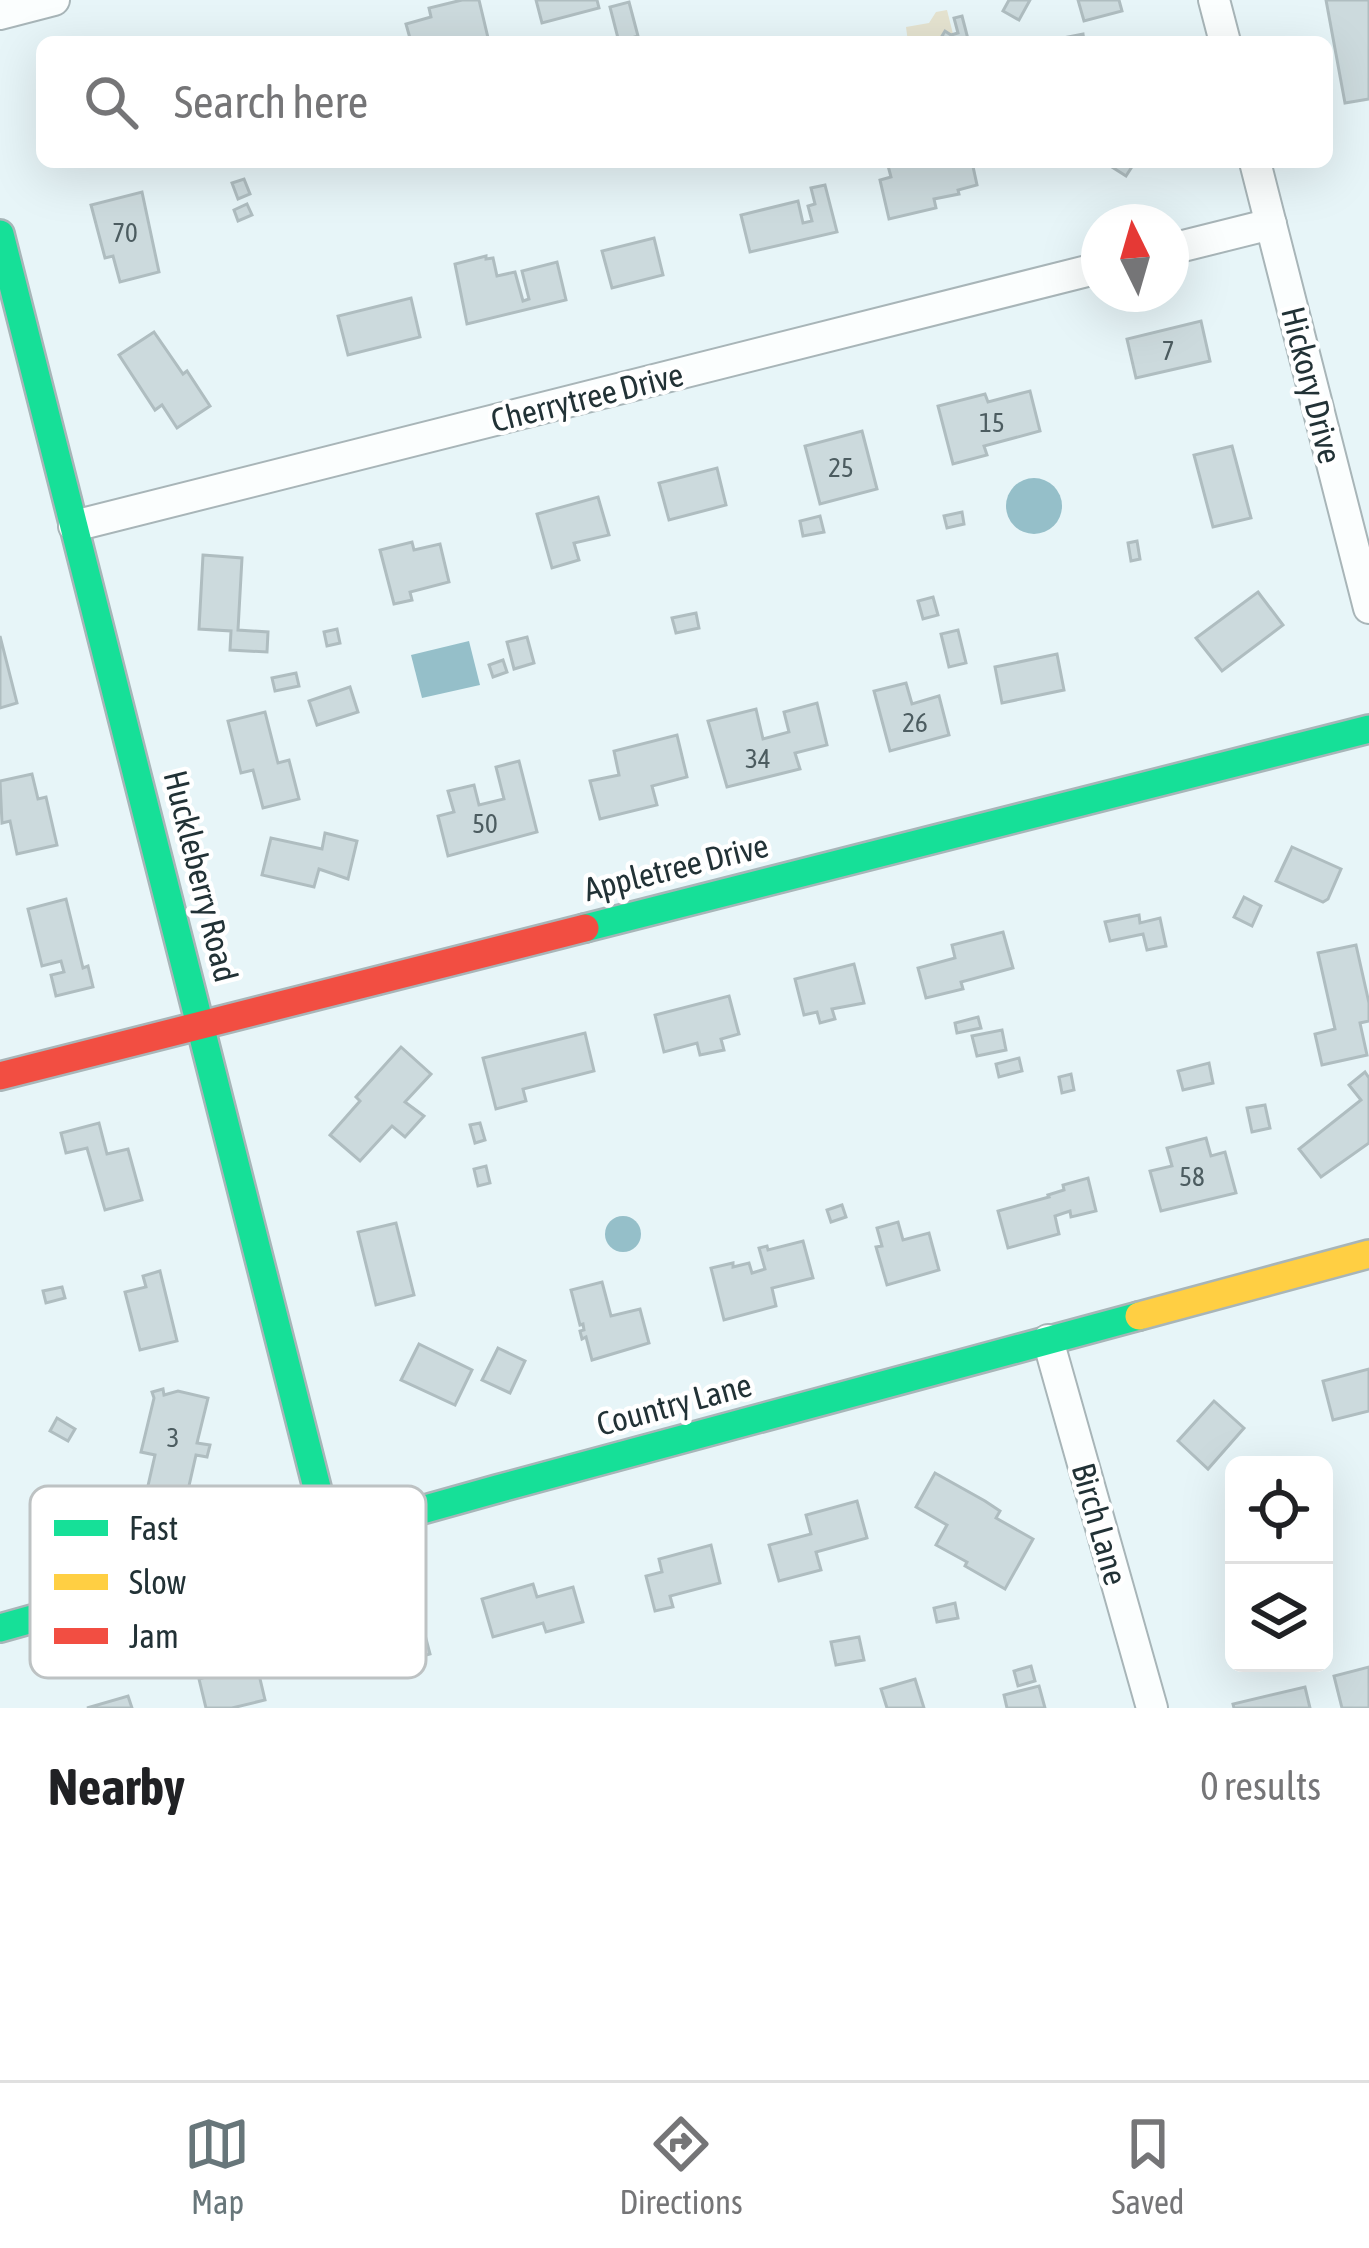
<!DOCTYPE html>
<style>
body{margin:0;font-family:"Asap Condensed",sans-serif;background:#f6f6f6;color:#202124}
.controls{position:absolute;right:36px;bottom:36px;display:grid;overflow:hidden;border-radius:18px;box-shadow:0 12px 48px #0002}
.controls button{width:108px;height:108px;display:grid;place-items:center;padding:0;border:0;border-bottom:3px solid #e0e0e0;background:#fff;color:#202124;font:60px sans-serif}
.compass{position:absolute;left:1081px;top:204px;width:108px;height:108px;border-radius:50%;background:#fff;box-shadow:0 12px 48px #0002;rotate:355deg}
.list{margin:0;padding:0;list-style:none}
h2{display:flex;justify-content:space-between;align-items:center;height:156px;margin:0;padding:0 48px;font-size:51px}
h2 small{font-size:39px;font-weight:400;color:#757577}
.icon{flex:none;width:66px;height:66px;fill:none;stroke:currentColor;stroke-width:2;stroke-linecap:round;stroke-linejoin:round}
.map{position:relative;flex:none;width:1369px;height:1708px;overflow:hidden}
.search{position:absolute;background:#fff;box-shadow:0 12px 48px #0002;left:36px;right:36px;top:36px;height:132px;display:flex;align-items:center;gap:30px;box-sizing:border-box;padding:0 42px;border-radius:18px;color:#757577;font-size:45px}
.sheet{height:372px;background:#fff}
nav{display:flex;justify-content:space-around;align-items:center;box-sizing:border-box;height:168px;border-top:3px solid #e0e0e0;background:#fff;font-size:33px;color:#757577}
nav a{display:grid;justify-items:center;gap:6px}
nav .on{color:#67767a}
.map>svg:first-child{display:block}
.green{fill:#e5e3d0}
.water{fill:#95bfc9}
.building{fill:#ccdadd;stroke:#afbdc0;stroke-width:3}
.lines{fill:none;stroke-linecap:round;stroke-linejoin:round}
.street-casing{stroke:#a8b5b8;stroke-width:34}
.fast-casing{stroke:#a8b5b8;stroke-width:32}
.slow-casing{stroke:#a8b5b8;stroke-width:32}
.jam-casing{stroke:#a8b5b8;stroke-width:32}
.street{stroke:#fbfefe;stroke-width:30}
.fast{stroke:#16e098;stroke-width:27}
.slow{stroke:#ffcf43;stroke-width:27}
.jam{stroke:#f24e42;stroke-width:27}
.labels{text-anchor:middle;dominant-baseline:central;stroke-width:9;stroke-linejoin:round;paint-order:stroke}
.number-label{font-size:27px;fill:#4c5c60}
.street-label{font-size:33px;fill:#223236;stroke:#fff}
.key{fill:#fff;stroke:#bdc2c3;stroke-width:3}
.key-label{font-size:33px;fill:#223236}
</style>
<div class="map">
<svg width="1369" height="1708" viewBox="0 0 1369 1708">
<rect width="100%" height="100%" fill="#e7f5f8"/>
<path class="green" d="M947,10L955,42H908L906,27L929,23L936,12Z"/>
<g class="water">
<circle cx="1034" cy="506" r="28"/>
<path d="M469,641L480,685L422,698L411,655Z"/>
<circle cx="623" cy="1234" r="18"/>
</g>
<g class="building">
<path d="M462,0H479L489,42H411L406,24L431,17L429,8Z"/>
<path d="M536,0H597L599,8L542,23Z"/>
<path d="M1009,0H1030L1019,20L1003,11Z"/>
<path d="M1078,0H1119L1122,11L1084,21Z"/>
<path d="M1326,0H1369V99L1345,103Z"/>
<path d="M629,2L638,36L619,42L610,7Z"/>
<path d="M962,16L968,39L951,42L942,36L945,31L951,35L958,33L954,18Z"/>
<path d="M1083,34L1084,42H1043Z"/>
<path d="M887,162H909L910,165L924,162H972L977,185L958,190L959,194L934,199L936,208L889,219L880,180L891,177Z"/>
<path d="M1104,162H1135L1126,176Z"/>
<path d="M244,179L250,194L238,199L232,183Z"/>
<path d="M825,185L837,232L750,252L741,215L798,201L803,223L812,221L808,206L815,204L811,188Z"/>
<path d="M142,192L159,272L120,282L113,256L105,258L91,205Z"/>
<path d="M247,204L252,215L238,221L234,210Z"/>
<path d="M654,238L663,275L612,288L602,251Z"/>
<path d="M486,256V259L493,258L497,276L515,272L523,301L529,299L522,271L557,262L566,300L467,324L455,264Z"/>
<path d="M411,298L420,337L348,355L338,316Z"/>
<path d="M1201,321L1210,361L1136,378L1127,339Z"/>
<path d="M154,332L183,374L187,371L210,406L177,428L162,405L155,410L119,355Z"/>
<path d="M1030,391L1040,431L984,446L987,455L953,464L938,406L985,394L988,402Z"/>
<path d="M862,431L877,489L820,504L805,446Z"/>
<path d="M1232,446L1251,518L1213,527L1194,455Z"/>
<path d="M717,468L726,505L669,520L659,483Z"/>
<path d="M598,497L609,535L574,543L579,560L552,568L537,514Z"/>
<path d="M962,512L964,524L947,528L944,516Z"/>
<path d="M820,516L824,532L803,536L800,521Z"/>
<path d="M1137,541L1140,559L1131,561L1128,543Z"/>
<path d="M412,542L414,550L440,544L449,582L410,592L412,600L394,604L380,550Z"/>
<path d="M203,555L242,558L238,630L268,632L267,652L230,650L231,631L199,629Z"/>
<path d="M1258,592L1283,625L1222,671L1196,638Z"/>
<path d="M933,597L938,615L923,619L918,601Z"/>
<path d="M696,613L699,628L676,633L672,618Z"/>
<path d="M337,629L340,643L327,646L324,632Z"/>
<path d="M958,630L966,663L949,667L941,634Z"/>
<path d="M0,636L17,703L0,708Z"/>
<path d="M527,637L534,663L514,669L507,642Z"/>
<path d="M1057,654L1064,690L1002,703L995,667Z"/>
<path d="M503,660L507,672L493,677L489,665Z"/>
<path d="M296,673L299,686L275,691L272,678Z"/>
<path d="M906,683L912,704L939,696L949,735L890,751L874,691Z"/>
<path d="M350,687L358,712L317,725L309,701Z"/>
<path d="M817,703L827,745L795,753L800,769L727,787L708,721L756,709L763,739L789,732L784,712Z"/>
<path d="M265,712L278,763L289,760L299,799L263,808L253,770L241,773L228,721Z"/>
<path d="M677,735L687,777L652,786L657,805L600,819L590,781L619,775L614,751Z"/>
<path d="M519,761L537,832L448,856L438,816L454,812L448,791L474,785L479,805L504,799L496,767Z"/>
<path d="M32,774L38,799L46,797L57,845L17,854L10,821L2,823L0,781Z"/>
<path d="M325,833L357,841L348,879L319,869L314,887L262,875L271,838L322,849Z"/>
<path d="M1292,847L1341,869L1328,899L1323,902L1276,881Z"/>
<path d="M1244,897L1261,906L1252,926L1234,917Z"/>
<path d="M66,899L83,968L88,966L93,987L56,996L51,975L64,972L61,961L42,966L28,909Z"/>
<path d="M1139,915L1140,923L1160,918L1166,946L1147,950L1143,934L1110,941L1105,922Z"/>
<path d="M1003,932L1013,968L961,982L963,989L926,998L918,968L955,958L952,945Z"/>
<path d="M1356,945L1369,1003V1021L1360,1023L1367,1055L1322,1065L1315,1034L1335,1029L1318,953Z"/>
<path d="M854,964L864,1003L832,1009L835,1019L820,1023L817,1012L804,1015L795,979Z"/>
<path d="M729,996L739,1034L721,1039L724,1050L700,1055L697,1043L664,1052L655,1015Z"/>
<path d="M978,1017L981,1028L957,1033L955,1023Z"/>
<path d="M1002,1030L1006,1050L977,1056L972,1036Z"/>
<path d="M585,1033L594,1071L523,1089L526,1101L496,1109L483,1058Z"/>
<path d="M401,1047L431,1074L405,1102L424,1116L405,1137L392,1126L360,1161L330,1135L360,1101L356,1097Z"/>
<path d="M1019,1058L1022,1071L999,1077L996,1064Z"/>
<path d="M1209,1063L1213,1083L1183,1090L1178,1071Z"/>
<path d="M1365,1072L1369,1078V1143L1321,1177L1299,1149L1361,1100L1349,1085Z"/>
<path d="M1071,1074L1074,1090L1062,1093L1059,1077Z"/>
<path d="M1265,1105L1270,1128L1252,1132L1247,1108Z"/>
<path d="M99,1123L107,1154L128,1149L142,1200L105,1210L87,1148L66,1153L61,1133Z"/>
<path d="M480,1123L485,1140L475,1143L470,1125Z"/>
<path d="M1206,1138L1211,1156L1225,1152L1236,1193L1161,1211L1150,1171L1172,1166L1167,1148Z"/>
<path d="M486,1166L490,1183L478,1186L474,1169Z"/>
<path d="M1088,1178L1096,1211L1071,1217L1070,1211L1055,1216L1059,1234L1008,1248L998,1211L1049,1197L1048,1195L1064,1190L1063,1185Z"/>
<path d="M842,1205L846,1217L831,1222L827,1210Z"/>
<path d="M898,1222L903,1240L929,1233L939,1270L887,1285L876,1247L882,1246L877,1228Z"/>
<path d="M396,1223L414,1295L376,1305L358,1232Z"/>
<path d="M803,1241L813,1278L772,1288L776,1306L724,1320L711,1268L733,1263V1267L749,1263L752,1273L765,1269L759,1248L767,1246L768,1250Z"/>
<path d="M160,1271L177,1341L140,1350L125,1292L146,1287L143,1276Z"/>
<path d="M602,1282L611,1316L640,1309L649,1343L592,1360L586,1337L582,1339L580,1331L584,1330L583,1324L580,1325L571,1290Z"/>
<path d="M62,1287L65,1298L46,1303L43,1291Z"/>
<path d="M419,1344L472,1370L455,1405L401,1380Z"/>
<path d="M498,1348L525,1361L510,1393L482,1380Z"/>
<path d="M1369,1369V1411L1333,1420L1323,1381Z"/>
<path d="M163,1389L164,1395L178,1391L208,1398L197,1443L210,1445L207,1457L196,1455L186,1499L147,1490L155,1455L141,1452L154,1398L152,1392Z"/>
<path d="M1214,1401L1244,1428L1208,1469L1178,1441Z"/>
<path d="M57,1418L75,1429L68,1441L50,1431Z"/>
<path d="M935,1473L985,1501L1000,1511L996,1518L1033,1539L1005,1589L965,1566L967,1562L936,1545L947,1525L916,1507Z"/>
<path d="M857,1501L867,1538L816,1552L821,1570L779,1581L769,1545L811,1534L806,1515Z"/>
<path d="M711,1545L720,1583L670,1596L673,1607L655,1611L646,1576L662,1572L659,1559Z"/>
<path d="M533,1584L537,1597L573,1587L583,1622L546,1632L543,1623L493,1637L482,1599Z"/>
<path d="M955,1603L958,1618L937,1622L934,1608Z"/>
<path d="M420,1616L430,1654L358,1674L347,1636Z"/>
<path d="M859,1637L864,1660L836,1665L831,1642Z"/>
<path d="M256,1662L265,1700L232,1708H206L199,1679Z"/>
<path d="M1031,1666L1035,1681L1018,1686L1014,1671Z"/>
<path d="M1369,1667V1708H1342L1334,1676Z"/>
<path d="M915,1679L924,1708H887L881,1689Z"/>
<path d="M1039,1686L1045,1708H1007L1004,1695Z"/>
<path d="M1305,1687L1310,1708H1234L1233,1704Z"/>
<path d="M128,1696L132,1708H87Z"/>
</g>
<g class="lines">
<defs>
<g id="street">
<path d="M1214,0L1225,42"/>
<path d="M0,14L54,0"/>
<path d="M1255,162L1369,608"/>
<path d="M1171,249L1271,224"/>
<path d="M74,526L1099,268"/>
<path d="M1048,1340L1152,1708"/>
</g>
<g id="fast">
<path d="M0,234L329,1535"/>
<path d="M585,928L1369,729"/>
<path d="M0,1628L497,1489L1139,1316"/>
</g>
<path id="slow" d="M1139,1316L1369,1254"/>
<path id="jam" d="M0,1076L585,928"/>
</defs>
<use href="#street" class="street-casing"/>
<use href="#fast" class="fast-casing"/>
<use href="#slow" class="slow-casing"/>
<use href="#jam" class="jam-casing"/>
<use href="#street" class="street"/>
<use href="#fast" class="fast"/>
<use href="#slow" class="slow"/>
<use href="#jam" class="jam"/>
</g>
<g class="labels">
<g class="number-label">
<text x="125" y="232">70</text>
<text x="1168" y="350">7</text>
<text x="992" y="422">15</text>
<text x="841" y="467">25</text>
<text x="915" y="722">26</text>
<text x="758" y="758">34</text>
<text x="485" y="823">50</text>
<text x="1192" y="1176">58</text>
<text x="173" y="1437">3</text>
</g>
<g class="street-label">
<text transform="translate(1312 385) rotate(76)">Hickory Drive</text>
<text transform="translate(587 397) rotate(-14)">Cherrytree Drive</text>
<text transform="translate(676 867) rotate(-14)">Appletree Drive</text>
<text transform="translate(201 876) rotate(76)">Huckleberry Road</text>
<text transform="translate(674 1404) rotate(-15)">Country Lane</text>
<text transform="translate(1100 1524) rotate(74)">Birch Lane</text>
</g>
</g>
<rect x="30" y="1486" width="396" height="192" rx="18" class="key"/>
<rect x="54" y="1520" width="54" height="16" fill="#16e098"/>
<rect x="54" y="1574" width="54" height="16" fill="#ffcf43"/>
<rect x="54" y="1628" width="54" height="16" fill="#f24e42"/>
<g class="key-label">
<text x="129" y="1540">Fast</text>
<text x="129" y="1594">Slow</text>
<text x="129" y="1648">Jam</text>
</g>
</svg>
<div class="controls">
<button><svg class="icon" aria-label="locate" viewBox="0 0 24 24"><circle cx="12" cy="12" r="6"/><path d="M12 2v4M12 18v4M2 12h4M18 12h4"/></svg></button>
<button><svg class="icon" aria-label="layers" viewBox="0 0 24 24"><path d="M12 4l9 5-9 5-9-5zM3 14l9 5 9-5"/></svg></button>
</div>
<svg class="compass" viewBox="-18 -18 36 36"><path d="M0-13l5 13h-10z" fill="#e53935"/><path d="M0 13l5-13h-10z" fill="#757577"/></svg>
<div class="search"><svg class="icon" aria-label="search" viewBox="0 0 24 24"><circle cx="10" cy="10" r="6"/><path d="M15 15l6 6"/></svg>Search here</div>
</div>
<section class="sheet">
<h2>Nearby<small>0 results</small></h2>
<ul class="list">
</ul>
</section>
<nav>
<a class="on"><svg class="icon" aria-label="map" viewBox="0 0 24 24"><path d="M3 6l6-2 6 2 6-2v14l-6 2-6-2-6 2zM9 4v14M15 6v14"/></svg>Map</a>
<a><svg class="icon" aria-label="directions" viewBox="0 0 24 24"><path d="M12 3l9 9-9 9-9-9zM9 14v-3h6M13 9l2 2-2 2"/></svg>Directions</a>
<a><svg class="icon" aria-label="saved" viewBox="0 0 24 24"><path d="M7 4h10v16l-5-4-5 4z"/></svg>Saved</a>
</nav>
